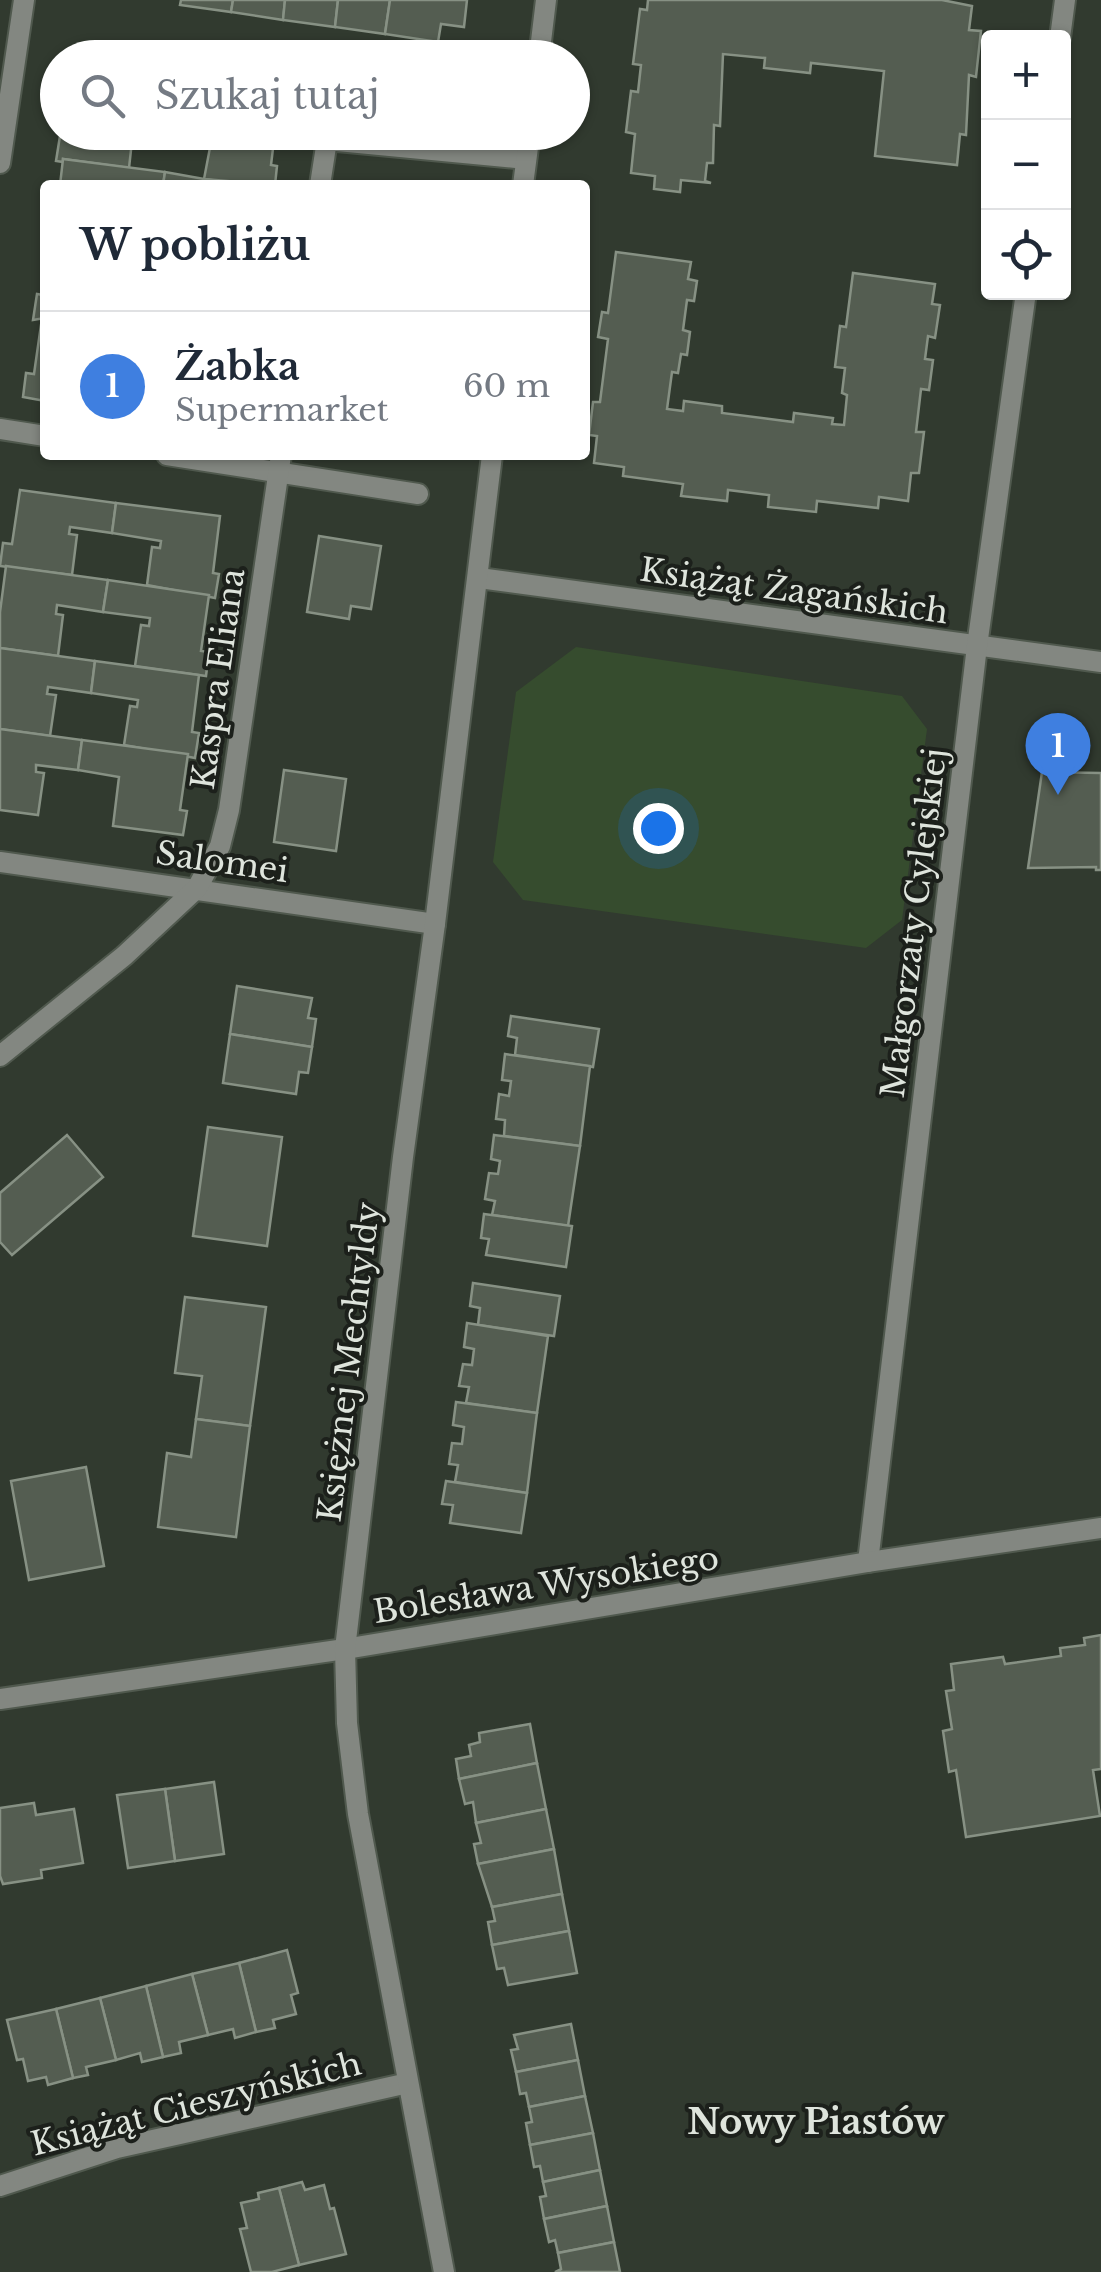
<!DOCTYPE html>
<html lang="pl">
<meta charset="utf-8">
<style>
body{margin:0;font-family:"Libre Baskerville",serif;background:#f6f6f7;color:#1f2937}
.controls{position:absolute;right:30px;top:30px;display:grid;overflow:hidden;border-radius:10px;box-shadow:0 2px 8px #0004}
.controls button{width:90px;height:90px;display:grid;place-items:center;padding:0;border:0;border-bottom:2px solid #e0e1e3;background:#fff;color:#1f2937;font:50px sans-serif}
.you{position:absolute;left:658px;top:828px;width:35px;height:35px;margin:-25px;border:8px solid #fff;border-radius:50%;background:#1a73e8;box-shadow:0 0 0 15px #1a73e833}
.badge{display:grid;place-items:center;width:65px;height:65px;border-radius:50%;background:#516990;color:#fff;font-size:32px;font-weight:700}
.pin{position:absolute;translate:-50% -82px;filter:drop-shadow(0 2px 5px #0008)}
.pin::after{content:'';position:absolute;top:52px;width:35px;height:30px;background:inherit;clip-path:polygon(0 0,100% 0,50% 100%)}
.list{margin:0;padding:0;list-style:none}
h2{display:flex;justify-content:space-between;align-items:center;height:130px;margin:0;padding:0 40px;font-size:42px}
h2 small{font-size:32px;font-weight:400;color:#747a83}
.list li{display:grid;grid-template-columns:65px 1fr auto;gap:30px;align-items:center;box-sizing:border-box;height:150px;padding:0 40px;border-top:2px solid #e0e1e3}
.list b{display:block;font-size:38px;white-space:nowrap}
.list p{margin:0;font-size:32px;white-space:nowrap;color:#747a83}
.list em{font-size:32px;font-style:normal;color:#747a83}
.icon{flex:none;width:55px;height:55px;fill:none;stroke:currentColor;stroke-width:2;stroke-linecap:round;stroke-linejoin:round}
.map{position:relative;flex:none;width:1101px;height:2272px;overflow:hidden}
.search{position:absolute;background:#fff;box-shadow:0 2px 8px #0004;left:40px;top:40px;width:550px;height:110px;display:flex;align-items:center;gap:25px;box-sizing:border-box;padding:0 35px;border-radius:55px;color:#747a83;font-size:38px}
.panel{position:absolute;background:#fff;box-shadow:0 2px 8px #0004;left:40px;top:180px;width:550px;height:280px;border-radius:10px}
.map>svg:first-child{display:block}
.green{fill:#364c2e}
.building{fill:#545d51;stroke:#879184;stroke-width:2.5}
.lines{fill:none;stroke-linecap:round;stroke-linejoin:round}
.minor-casing{stroke:#50594e;stroke-width:24}
.minor{stroke:#838781;stroke-width:20}
.labels{text-anchor:middle;dominant-baseline:central;stroke-width:8;stroke-linejoin:round;paint-order:stroke}
.street-label{font-size:32px;fill:#dee4dc;stroke:#1c201b}
.neighbourhood-label{font-size:35px;font-weight:bold;fill:#dee4dc;stroke:#1c201b}
</style>
<div class="map">
<svg width="1101" height="2272" viewBox="0 0 1101 2272">
<rect width="100%" height="100%" fill="#313a2f"/>
<path class="green" d="M576,647L902,696L927,729L902,920L866,948L523,900L493,862L516,692Z"/>
<g class="building">
<path d="M181,0H233L231,12L180,5Z"/>
<path d="M233,0H285L283,20L231,12Z"/>
<path d="M285,0H338L335,27L283,20Z"/>
<path d="M338,0H390L385,34L335,27Z"/>
<path d="M390,0H467L464,27L441,24L438,42L385,34Z"/>
<path d="M648,0H942L972,6L969,30L981,31L976,77L969,75L966,135L960,134L957,165L875,156L884,71L811,63L810,73L764,68L765,58L723,54L720,126L714,125L713,163H707L705,181L711,183L681,180L680,192L654,189L655,176L631,173L635,134L626,132L631,91L638,92L641,65L633,64L640,9L647,10Z"/>
<path d="M68,132H133L129,168L63,159V162L56,161L60,136L67,137Z"/>
<path d="M213,132H275L271,165L277,166L275,185L204,179Z"/>
<path d="M63,159L165,172L163,185H60Z"/>
<path d="M165,172L204,179L247,185H163Z"/>
<path d="M616,252L691,262L688,279L697,281L694,301L687,300L683,330L690,332L687,355L681,354L678,373L672,372L667,409L683,411L684,401L722,406V413L793,422L794,413L833,418L832,424L844,425L847,395L842,393L845,368L835,367L840,326L846,327L853,273L935,284L932,304L940,305L935,338L928,336L925,359L933,360L929,390L921,389L916,432H924L919,473H911L908,501L879,497L878,508L817,501L816,512L768,507L769,495L728,490L727,501L681,496L683,484L623,476L624,467L594,463L597,436L589,435L593,402H600L608,339L598,337L602,312L608,313Z"/>
<path d="M45,283V318L33,320L37,294L43,295Z"/>
<path d="M42,318H45V401L23,397L26,373L34,374Z"/>
<path d="M20,490L116,503L112,533L70,527L69,534L77,535L72,575L0,566L3,543L12,544Z"/>
<path d="M116,503L220,516L213,573L219,574L215,598L147,585L152,547L160,548L161,541L112,533Z"/>
<path d="M319,536L381,546L371,609L351,606L349,619L307,612Z"/>
<path d="M6,566L108,580L103,612L57,605L56,614L63,615L58,656L0,648V612Z"/>
<path d="M108,580L209,595L201,651L209,652L206,676L135,666L141,625L149,626L150,618L103,612Z"/>
<path d="M0,648L95,661L91,693L48,687L47,694L56,695L50,736L0,729Z"/>
<path d="M95,661L199,675L192,732L199,733L195,758L124,745L130,706L137,707L138,700L91,693Z"/>
<path d="M0,729L82,740L78,770L36,765V772L44,773L38,815L0,810Z"/>
<path d="M82,740L188,754L180,810L187,811L183,835L113,826L119,777L78,770Z"/>
<path d="M284,770L346,779L336,851L274,842Z"/>
<path d="M1042,772L1101,773V870H1096V867L1028,868Z"/>
<path d="M237,986L312,998L308,1018L316,1019L312,1047L230,1034Z"/>
<path d="M511,1016L599,1029L593,1067L515,1055L517,1038L508,1036Z"/>
<path d="M230,1034L312,1047L308,1073L299,1072L296,1094L223,1083Z"/>
<path d="M505,1054L590,1066L580,1146L504,1136L505,1120L496,1119L499,1094L509,1096L511,1081L502,1080Z"/>
<path d="M208,1127L282,1137L267,1246L193,1236Z"/>
<path d="M67,1135L103,1177L12,1255L0,1242V1193Z"/>
<path d="M494,1135L580,1146L568,1226L492,1215L495,1201L485,1199L489,1173L498,1174L500,1161L491,1159Z"/>
<path d="M484,1214L572,1226L566,1267L486,1255L489,1239L481,1238Z"/>
<path d="M473,1283L560,1296L554,1336L478,1325L480,1308L470,1306Z"/>
<path d="M185,1297L266,1307L250,1426L196,1419L202,1376L175,1373Z"/>
<path d="M467,1323L548,1336L537,1413L466,1403L469,1387L459,1386L463,1364L472,1365L474,1349L464,1347Z"/>
<path d="M456,1402L537,1413L527,1493L455,1482L458,1465L449,1464L452,1443L462,1444L464,1427L453,1425Z"/>
<path d="M196,1419L250,1426L236,1537L158,1527L167,1453L191,1457Z"/>
<path d="M86,1467L104,1566L29,1580L11,1481Z"/>
<path d="M446,1481L527,1493L521,1533L450,1523L453,1505L442,1504Z"/>
<path d="M1101,1635V1769L1093,1770L1100,1816L966,1837L956,1770L949,1772L943,1731L952,1729L946,1691L954,1690L951,1664L1003,1657L1005,1664L1061,1656L1060,1648L1085,1645L1084,1638Z"/>
<path d="M530,1724L537,1763L459,1779L456,1759L471,1756L469,1745L480,1742L479,1733Z"/>
<path d="M537,1763L546,1809L476,1823L473,1802L465,1804L459,1779Z"/>
<path d="M214,1782L224,1854L175,1861L165,1789Z"/>
<path d="M165,1789L175,1861L128,1868L117,1795Z"/>
<path d="M34,1803L36,1815L74,1809L83,1863L41,1870L42,1878L3,1884L0,1876V1808Z"/>
<path d="M546,1809L554,1849L478,1864L474,1844L481,1843L476,1823Z"/>
<path d="M554,1849L562,1894L492,1907L478,1864Z"/>
<path d="M562,1894L569,1931L492,1945L488,1922L495,1921L492,1907Z"/>
<path d="M569,1931L577,1973L508,1985L504,1968L497,1969L492,1945Z"/>
<path d="M287,1950L298,1993L291,1995L296,2014L273,2020L275,2028L256,2032L239,1963Z"/>
<path d="M239,1963L256,2032L235,2038L233,2029L208,2035L192,1974Z"/>
<path d="M192,1974L208,2035L179,2042L181,2053L163,2057L146,1986Z"/>
<path d="M146,1986L163,2057L142,2062L140,2053L116,2060L100,1998Z"/>
<path d="M100,1998L116,2060L86,2067L88,2075L73,2078L56,2009Z"/>
<path d="M56,2009L73,2078L48,2085L46,2077L28,2081L23,2059L17,2060L7,2020Z"/>
<path d="M571,2024L578,2060L516,2072L511,2050L518,2049L514,2035Z"/>
<path d="M578,2060L585,2096L529,2107L526,2093L520,2094L516,2072Z"/>
<path d="M585,2096L593,2133L530,2145L526,2123L532,2122L529,2107Z"/>
<path d="M593,2133L600,2170L543,2182L540,2166L534,2167L530,2145Z"/>
<path d="M600,2170L607,2206L544,2219L540,2197L546,2196L543,2182Z"/>
<path d="M302,2182L305,2190L324,2185L330,2209L334,2208L346,2254L299,2265L279,2188Z"/>
<path d="M279,2188L299,2265L272,2272H251L240,2229L247,2228L241,2203L259,2199L258,2193Z"/>
<path d="M607,2206L614,2242L558,2253L555,2240L549,2242L544,2219Z"/>
<path d="M614,2242L620,2272H555L561,2269L558,2253Z"/>
</g>
<g class="lines">
<defs>
<g id="minor">
<path d="M1060,38L1065,0"/>
<path d="M539,58L546,0"/>
<path d="M0,163L24,0"/>
<path d="M320,185L327,140L526,159"/>
<path d="M523,185L530,132"/>
<path d="M0,429L45,436"/>
<path d="M167,455L418,494"/>
<path d="M479,578L1101,662"/>
<path d="M0,862L435,924"/>
<path d="M0,1056L124,956L197,888L220,846L229,810L281,455"/>
<path d="M868,1562L977,646L1026,292"/>
<path d="M0,1699L345,1649L868,1562L1101,1528"/>
<path d="M0,2186L117,2148L408,2083"/>
<path d="M444,2272L358,1814L347,1723L345,1649L403,1157L435,924L492,455"/>
</g>
</defs>
<use href="#minor" class="minor-casing"/>
<use href="#minor" class="minor"/>
</g>
<g class="labels">
<g class="street-label">
<text transform="translate(794 591) rotate(8)">Książąt Żagańskich</text>
<text transform="translate(218 679) rotate(-82)">Kaspra Eliana</text>
<text transform="translate(222 862) rotate(8)">Salomei</text>
<text transform="translate(914 923) rotate(-83)">Małgorzaty Cylejskiej</text>
<text transform="translate(349 1362) rotate(-83)">Księżnej Mechtyldy</text>
<text transform="translate(546 1585) rotate(-9)">Bolesława Wysokiego</text>
<text transform="translate(196 2104) rotate(-14)">Książąt Cieszyńskich</text>
</g>
<g class="neighbourhood-label">
<text x="816" y="2121">Nowy Piastów</text>
</g>
</g>
</svg>
<div class="controls">
<button>+</button>
<button>−</button>
<button><svg class="icon" aria-label="locate" viewBox="0 0 24 24"><circle cx="12" cy="12" r="6"/><path d="M12 2v4M12 18v4M2 12h4M18 12h4"/></svg></button>
</div>
<div class="you"></div>
<div class="pin badge" style="left:1058px;top:795px;background:#3f7fe0">1</div>
<div class="search"><svg class="icon" aria-label="search" viewBox="0 0 24 24"><circle cx="10" cy="10" r="6"/><path d="M15 15l6 6"/></svg>Szukaj tutaj</div>
<section class="panel">
<h2>W pobliżu<small></small></h2>
<ul class="list">
<li><span class="badge" style="background:#3f7fe0">1</span><div><b>Żabka</b><p>Supermarket</p></div><em>60 m</em></li>
</ul>
</section>
</div>
